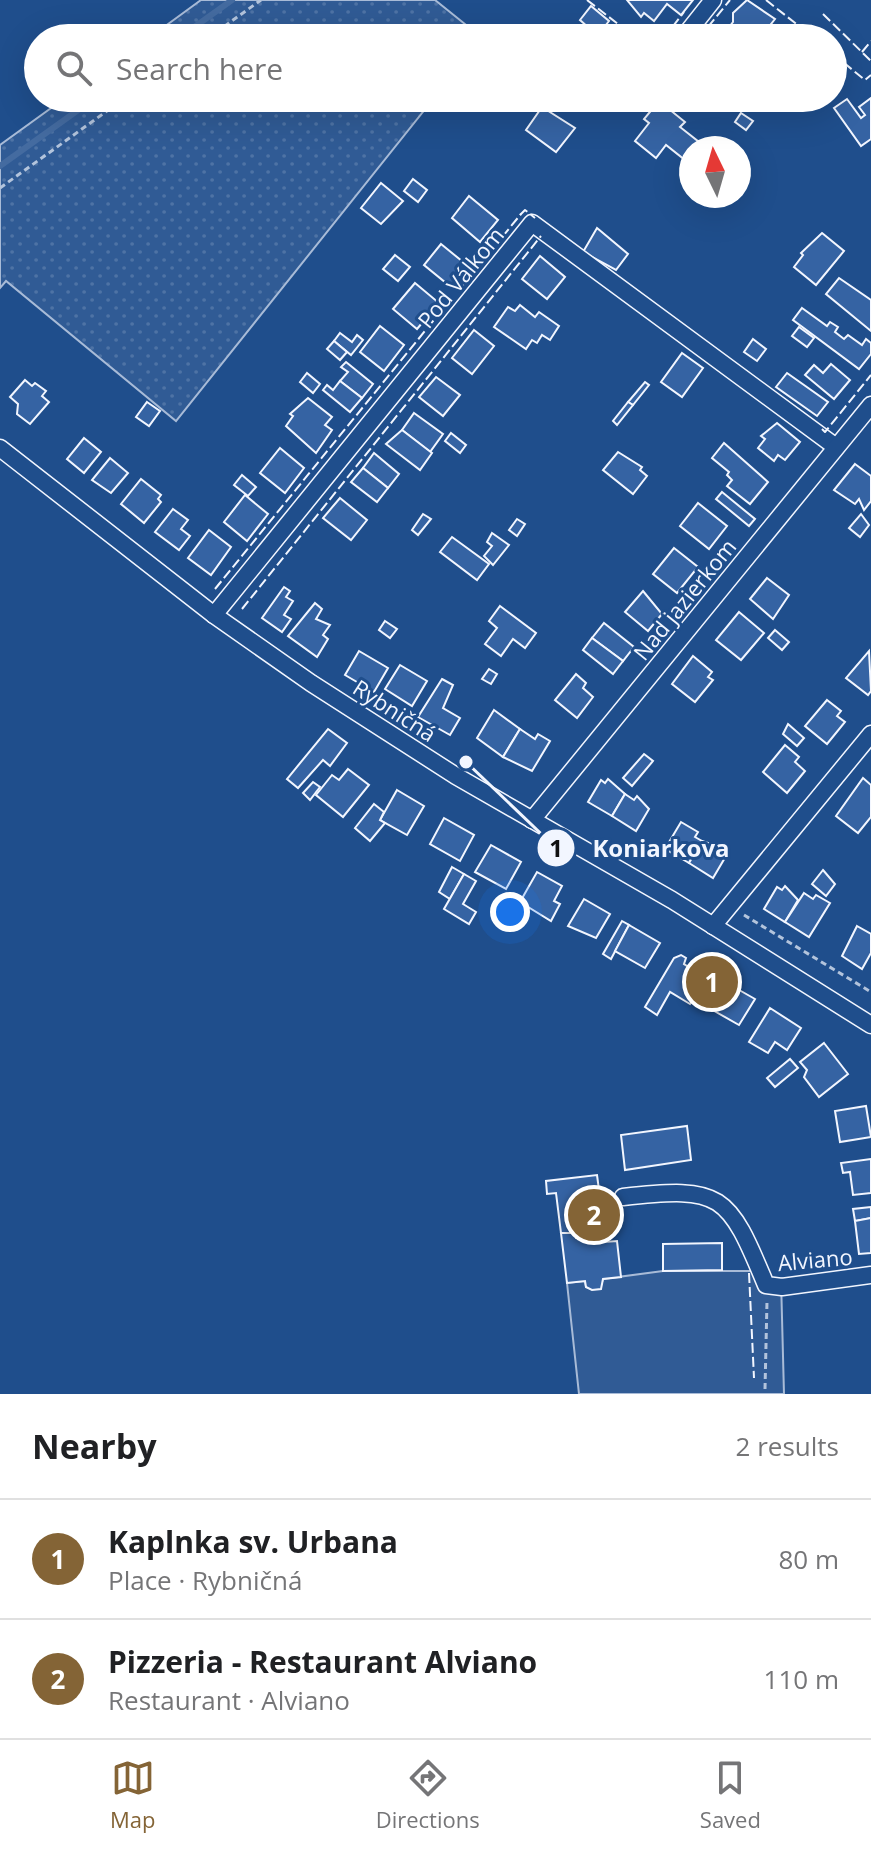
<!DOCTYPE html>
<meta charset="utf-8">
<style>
body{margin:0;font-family:"Open Sans",sans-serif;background:#f6f6f6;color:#202124}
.compass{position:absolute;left:679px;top:136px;width:72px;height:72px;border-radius:50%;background:#fff;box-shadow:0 8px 32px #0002;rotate:355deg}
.you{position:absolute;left:510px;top:912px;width:28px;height:28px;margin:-20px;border:6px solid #fff;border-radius:50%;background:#1a73e8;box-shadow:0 0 0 12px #1a73e833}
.badge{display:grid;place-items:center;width:52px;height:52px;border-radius:50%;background:#846436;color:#fff;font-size:26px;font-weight:700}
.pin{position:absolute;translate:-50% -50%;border:4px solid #fff;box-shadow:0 2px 8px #0006}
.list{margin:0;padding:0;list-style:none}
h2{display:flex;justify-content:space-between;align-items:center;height:104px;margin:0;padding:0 32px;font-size:34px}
h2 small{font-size:26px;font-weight:400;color:#757577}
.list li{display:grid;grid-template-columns:52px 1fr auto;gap:24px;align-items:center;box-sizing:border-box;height:120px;padding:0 32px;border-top:2px solid #e0e0e0}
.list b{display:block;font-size:30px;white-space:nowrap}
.list p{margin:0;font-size:26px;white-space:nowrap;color:#757577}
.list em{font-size:26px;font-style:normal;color:#757577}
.icon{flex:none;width:44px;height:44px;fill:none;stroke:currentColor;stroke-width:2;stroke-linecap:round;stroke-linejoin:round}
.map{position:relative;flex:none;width:871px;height:1394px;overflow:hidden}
.search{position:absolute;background:#fff;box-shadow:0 8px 32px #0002;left:24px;right:24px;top:24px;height:88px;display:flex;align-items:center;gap:20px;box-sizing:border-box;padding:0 28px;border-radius:44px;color:#757577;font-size:30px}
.sheet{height:344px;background:#fff}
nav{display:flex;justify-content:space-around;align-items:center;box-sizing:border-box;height:112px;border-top:2px solid #e0e0e0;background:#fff;font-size:22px;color:#757577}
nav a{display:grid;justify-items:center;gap:4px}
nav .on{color:#846436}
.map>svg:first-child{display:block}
.green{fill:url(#green-dots);stroke:#a8bbd7;stroke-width:2}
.built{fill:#305b95;stroke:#a8bbd7;stroke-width:2}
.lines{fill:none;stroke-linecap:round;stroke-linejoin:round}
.stream{stroke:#446ba0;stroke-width:6}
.building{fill:#3563a3;stroke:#f2f6ff;stroke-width:2}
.minor-casing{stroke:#f2f6ff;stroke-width:19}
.path{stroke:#b3c4dc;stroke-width:3;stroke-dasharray:6 4;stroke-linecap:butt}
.minor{stroke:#1f4e8c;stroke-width:16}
.fence{stroke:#f2f6ff;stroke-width:2;stroke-dasharray:10 4;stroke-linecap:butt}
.labels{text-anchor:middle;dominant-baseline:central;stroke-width:6;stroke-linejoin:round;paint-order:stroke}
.street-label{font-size:22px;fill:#f2f6ff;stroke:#1f4e8c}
.leader{fill:none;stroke:#f2f6ff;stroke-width:3}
.callout-dot{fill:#f2f6ff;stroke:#1f4e8c;stroke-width:3}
.mark-label{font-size:24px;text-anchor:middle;font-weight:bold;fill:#111}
.callout-label{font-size:24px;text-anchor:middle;font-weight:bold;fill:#f2f6ff;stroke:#1f4e8c;stroke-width:6;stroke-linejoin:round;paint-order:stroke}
</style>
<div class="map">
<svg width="871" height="1394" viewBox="0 0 871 1394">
<defs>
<pattern id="green-dots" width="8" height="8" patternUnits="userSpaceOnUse" patternTransform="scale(2)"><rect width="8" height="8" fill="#305b95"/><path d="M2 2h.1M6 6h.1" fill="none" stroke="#4e73a5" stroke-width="1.8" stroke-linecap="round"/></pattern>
</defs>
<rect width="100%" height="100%" fill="#1f4e8c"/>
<g class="green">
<path d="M201,0H435L481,37L149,38Z"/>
<path d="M65,98H434L176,421L6,281L0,288V145Z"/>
</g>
<path class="built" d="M663,1271H763L768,1279H781L784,1394H579L567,1283L585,1281L586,1287L600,1289L603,1279Z"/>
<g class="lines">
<g class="stream">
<path d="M179,38L232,0"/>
<path d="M0,166L95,98"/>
</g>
</g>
<g class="building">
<path d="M627,0H693L681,15L667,4L654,21L644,13L641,17Z"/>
<path d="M747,0L775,19L760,38H725L722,36L733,22V13Z"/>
<path d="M591,6L609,21L599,34L605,38H579L588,27L580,20Z"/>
<path d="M871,98V139L861,146L834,108L847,99L861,118L865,115L859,107Z"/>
<path d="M659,101L685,122L680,127L699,142L685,160L666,145L656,158L635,141L649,123L644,119Z"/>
<path d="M542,107L575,128L556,152L526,130Z"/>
<path d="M741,113L753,121L746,130L735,122Z"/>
<path d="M413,179L427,190L418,202L404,191Z"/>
<path d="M381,183L403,201L381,224L361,208Z"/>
<path d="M469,196L498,220L480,242L452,218Z"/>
<path d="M597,228L628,254L616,270L583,252Z"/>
<path d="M822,233L844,251L816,285L794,267L803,255L801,253Z"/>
<path d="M441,244L468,266L451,287L424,265Z"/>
<path d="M395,255L410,267L398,281L383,269Z"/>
<path d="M540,256L565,277L547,299L522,279Z"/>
<path d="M839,278L871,300V331L826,294Z"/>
<path d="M415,283L439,303L417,329L393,309Z"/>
<path d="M520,305L535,317L539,312L559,326L550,340L542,335L537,343L532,340L526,349L494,327L508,307L515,311Z"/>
<path d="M802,308L827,326L830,322L838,327L835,332L844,339L848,335L862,345L866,339L871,343V354L859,369L793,320Z"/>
<path d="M380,326L404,345L384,371L360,352Z"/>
<path d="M799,327L814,338L807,347L792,336Z"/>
<path d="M474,330L494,346L472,374L452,358Z"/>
<path d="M340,333L352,342L357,335L363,340L351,355L334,341Z"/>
<path d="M753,339L766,349L757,361L744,352Z"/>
<path d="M334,341L347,352L340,360L327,349Z"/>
<path d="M682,353L703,368L682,397L661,382Z"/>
<path d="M346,362L373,384L362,398L340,381L348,372L341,367Z"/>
<path d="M831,364L850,380L834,399L805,375L814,365L823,373Z"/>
<path d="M307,373L320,384L313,393L300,382Z"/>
<path d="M787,373L828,402L817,416L776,387Z"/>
<path d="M436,377L460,395L443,416L419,397Z"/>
<path d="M25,380L32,386L35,383L46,391L42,396L49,402L30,424L17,414L18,404L10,397Z"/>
<path d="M340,381L362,398L350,412L323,390L327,385L333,390Z"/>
<path d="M645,382L649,385L633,405L628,402Z"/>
<path d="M308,398L332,417L325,425L332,430L316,453L286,426L293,416L290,414Z"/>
<path d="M147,402L160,411L149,426L136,417Z"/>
<path d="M628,402L633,405L617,425L613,421Z"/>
<path d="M414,413L443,434L430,452L402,430Z"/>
<path d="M777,423L800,442L785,460L778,455L774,461L758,448L765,439L761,436Z"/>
<path d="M402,430L432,453L420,470L386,444Z"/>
<path d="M451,433L466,445L460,453L445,441Z"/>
<path d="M84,438L101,452L84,473L67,459Z"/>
<path d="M724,443L768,482L750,504L727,486L732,480L727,475L729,472L712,458Z"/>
<path d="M280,448L304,468L285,493L260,473Z"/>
<path d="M618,452L642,467L640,470L647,476L633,494L603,470Z"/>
<path d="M374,453L399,474L388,488L363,468Z"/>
<path d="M110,458L128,473L111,493L92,480Z"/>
<path d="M855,464L871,476V501L864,510L859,499L855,504L834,490Z"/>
<path d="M363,468L388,488L377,502L351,482Z"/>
<path d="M242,475L256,487L248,496L234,485Z"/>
<path d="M141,479L161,495L158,499L161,502L144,523L121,504Z"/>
<path d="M722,492L755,519L749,526L716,499Z"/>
<path d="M245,495L268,514L247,541L224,522Z"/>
<path d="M340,498L367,520L351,540L323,518Z"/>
<path d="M698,503L727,526L709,549L680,526Z"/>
<path d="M173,509L188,520L181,529L190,536L179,550L155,532Z"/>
<path d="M423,514L431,519L418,535L412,530Z"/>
<path d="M861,514L869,525L860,537L849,528Z"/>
<path d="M517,519L525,524L517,536L509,530Z"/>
<path d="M209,530L231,547L211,575L188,558Z"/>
<path d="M492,533L509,545L493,565L484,556L492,546L487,542Z"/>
<path d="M452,537L489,564L477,580L440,552Z"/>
<path d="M674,548L698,567L677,593L653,574Z"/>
<path d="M767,578L789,595L773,619L750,599Z"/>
<path d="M284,587L290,591L286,597L293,601L284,615L291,619L282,632L262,618Z"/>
<path d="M643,591L662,614L648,631L625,612Z"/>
<path d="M315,603L322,609L316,619L330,625L323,635L328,639L317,657L288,636Z"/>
<path d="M500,606L536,633L525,648L513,639L501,656L485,644L497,628L489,621Z"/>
<path d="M739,612L764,633L741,660L716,640Z"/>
<path d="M385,621L397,629L390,638L379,630Z"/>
<path d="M604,623L634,647L623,661L592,638Z"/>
<path d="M775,630L789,642L782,650L768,638Z"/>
<path d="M592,638L623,661L613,674L583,650Z"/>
<path d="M359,651L388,668L374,692L345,675Z"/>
<path d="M869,651L871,691L868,695L846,678Z"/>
<path d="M693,656L712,672L708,677L713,680L695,702L672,684Z"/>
<path d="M400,665L427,681L412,706L385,689Z"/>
<path d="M489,669L497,674L491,684L482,679Z"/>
<path d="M576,674L586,683L583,688L593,697L577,718L555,700Z"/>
<path d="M442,679L453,685L443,708L460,718L450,735L418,717Z"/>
<path d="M827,700L841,711L837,716L845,722L827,744L805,726Z"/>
<path d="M494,710L520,729L503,757L477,738Z"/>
<path d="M788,724L804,738L797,746L783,734Z"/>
<path d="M328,729L347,743L330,766L323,760L298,788L287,779Z"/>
<path d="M520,729L535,739L538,734L550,741L532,771L503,757Z"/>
<path d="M785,745L799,757L795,762L805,771L787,793L763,772Z"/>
<path d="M644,754L653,761L632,786L623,778Z"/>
<path d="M348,769L369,785L343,817L316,795L332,775L339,780Z"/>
<path d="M863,778L871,785V817L858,833L836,816Z"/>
<path d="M608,779L625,794L612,816L588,802L601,780L605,783Z"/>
<path d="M313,782L320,787L310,800L303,793Z"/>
<path d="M397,790L424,806L407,835L380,820Z"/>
<path d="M625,794L634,800L637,796L649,809L636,831L612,816Z"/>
<path d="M374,804L384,812L380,820L385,823L370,841L355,828Z"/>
<path d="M444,818L474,835L460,861L430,844Z"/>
<path d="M681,822L698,832L695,837L702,841L689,863L665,849Z"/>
<path d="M702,841L723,848L720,852L726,856L713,878L689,863Z"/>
<path d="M491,845L521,862L506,889L475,872Z"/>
<path d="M452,867L464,874L450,899L439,892Z"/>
<path d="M823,870L835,884L826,896L812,884Z"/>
<path d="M537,872L562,886L554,901L560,904L551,921L520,902Z"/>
<path d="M464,874L476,881L463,904L476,912L469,924L444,909Z"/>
<path d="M785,886L798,900L785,922L764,909L777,887L782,890Z"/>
<path d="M804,893L813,899L816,895L830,903L809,937L785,922Z"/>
<path d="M501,896L510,901L502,916L493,911Z"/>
<path d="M584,899L610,914L596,938L568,926Z"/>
<path d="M622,921L629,925L611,959L603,954Z"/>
<path d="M629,925L660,943L645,968L615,951Z"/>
<path d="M857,926L871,934V953L862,969L842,956Z"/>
<path d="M681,955L686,958L684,964L695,971L701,967L705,970L706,977L690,1004L670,992L657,1015L645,1007L674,958Z"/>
<path d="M725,982L755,999L739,1025L709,1008Z"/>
<path d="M770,1008L801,1028L787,1050L775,1042L768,1053L749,1042Z"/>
<path d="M824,1043L848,1074L819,1097L804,1077L807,1070L800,1062Z"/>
<path d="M790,1059L798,1068L775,1087L767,1078Z"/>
<path d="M866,1106L871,1137L840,1142L835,1111Z"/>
<path d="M687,1126L691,1160L625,1170L621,1135Z"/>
<path d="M871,1159V1193L853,1195L850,1172L843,1173L841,1163Z"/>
<path d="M597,1175L605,1235L576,1238V1233H561L556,1193L547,1194L546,1181Z"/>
<path d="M871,1207V1218L855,1221L853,1209Z"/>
<path d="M871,1218V1253L859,1254L855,1221Z"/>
<path d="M561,1233H576V1238L605,1235V1242L617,1241L621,1277L603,1279L601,1289L592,1290L586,1287L585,1281L567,1283Z"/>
<path d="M722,1243V1270L663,1271V1244Z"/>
</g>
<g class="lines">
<defs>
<g id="minor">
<path d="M683,38L713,0"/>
<path d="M0,448L214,615L311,683L456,776L672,900L871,1025"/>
<path d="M214,615L532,223L836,447"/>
<path d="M532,820L871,405"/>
<path d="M713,926L871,734"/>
<path d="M623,1197C722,1186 728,1193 766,1285L782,1287L871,1275"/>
</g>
</defs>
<use href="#minor" class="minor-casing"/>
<g class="path">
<path d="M208,38L261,0"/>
<path d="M0,188L125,98"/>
<path d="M744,915L871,992"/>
<path d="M716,986L727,964"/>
<path d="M765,1389L767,1301"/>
</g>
<use href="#minor" class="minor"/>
<g class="fence">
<path d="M587,0L636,38"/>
<path d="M766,0L814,38"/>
<path d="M823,14L871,61"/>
<path d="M664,38L684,12"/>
<path d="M699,38L730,0"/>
<path d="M862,52L871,41"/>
<path d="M833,54L865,80L871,75"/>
<path d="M520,215L525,210L535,218"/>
<path d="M458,291L521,214"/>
<path d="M822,429L825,432L871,375"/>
<path d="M215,589L451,299"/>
<path d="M242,609L541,236"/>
<path d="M720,959L705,986L715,992L730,965"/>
<path d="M749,1273L754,1378"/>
</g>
</g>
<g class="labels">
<g class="street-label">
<text transform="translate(460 277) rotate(-51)">Pod Válkom</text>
<text transform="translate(684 599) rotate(-51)">Nad jazierkom</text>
<text transform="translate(395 710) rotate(33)">Rybničná</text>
<text transform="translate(815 1259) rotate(-5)">Alviano</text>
</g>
</g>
<path class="leader" d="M466 762L556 848"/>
<g class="callout-dot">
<circle cx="466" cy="762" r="8"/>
<circle cx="556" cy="848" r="20"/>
</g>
<g class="mark-label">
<text x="556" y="857">1</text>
</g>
<g class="callout-label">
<text x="661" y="857">Koniarkova</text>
</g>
</svg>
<svg class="compass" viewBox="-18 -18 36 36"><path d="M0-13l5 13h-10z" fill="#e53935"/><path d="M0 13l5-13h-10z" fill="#757577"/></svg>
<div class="you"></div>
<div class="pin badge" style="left:712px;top:982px">1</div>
<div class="pin badge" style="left:594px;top:1215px">2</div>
<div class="search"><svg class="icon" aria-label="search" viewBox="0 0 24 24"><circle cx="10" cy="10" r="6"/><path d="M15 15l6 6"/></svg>Search here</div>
</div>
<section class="sheet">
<h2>Nearby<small>2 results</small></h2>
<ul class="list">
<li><span class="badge">1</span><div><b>Kaplnka sv. Urbana</b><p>Place · Rybničná</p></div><em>80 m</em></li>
<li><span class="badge">2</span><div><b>Pizzeria - Restaurant Alviano</b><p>Restaurant · Alviano</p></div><em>110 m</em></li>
</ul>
</section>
<nav>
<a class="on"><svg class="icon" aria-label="map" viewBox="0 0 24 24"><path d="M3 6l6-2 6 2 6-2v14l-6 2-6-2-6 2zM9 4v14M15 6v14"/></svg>Map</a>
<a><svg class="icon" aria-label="directions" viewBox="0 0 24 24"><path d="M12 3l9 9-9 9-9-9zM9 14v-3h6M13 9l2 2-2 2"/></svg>Directions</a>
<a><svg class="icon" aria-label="saved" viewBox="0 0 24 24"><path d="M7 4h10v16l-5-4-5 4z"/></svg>Saved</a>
</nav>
